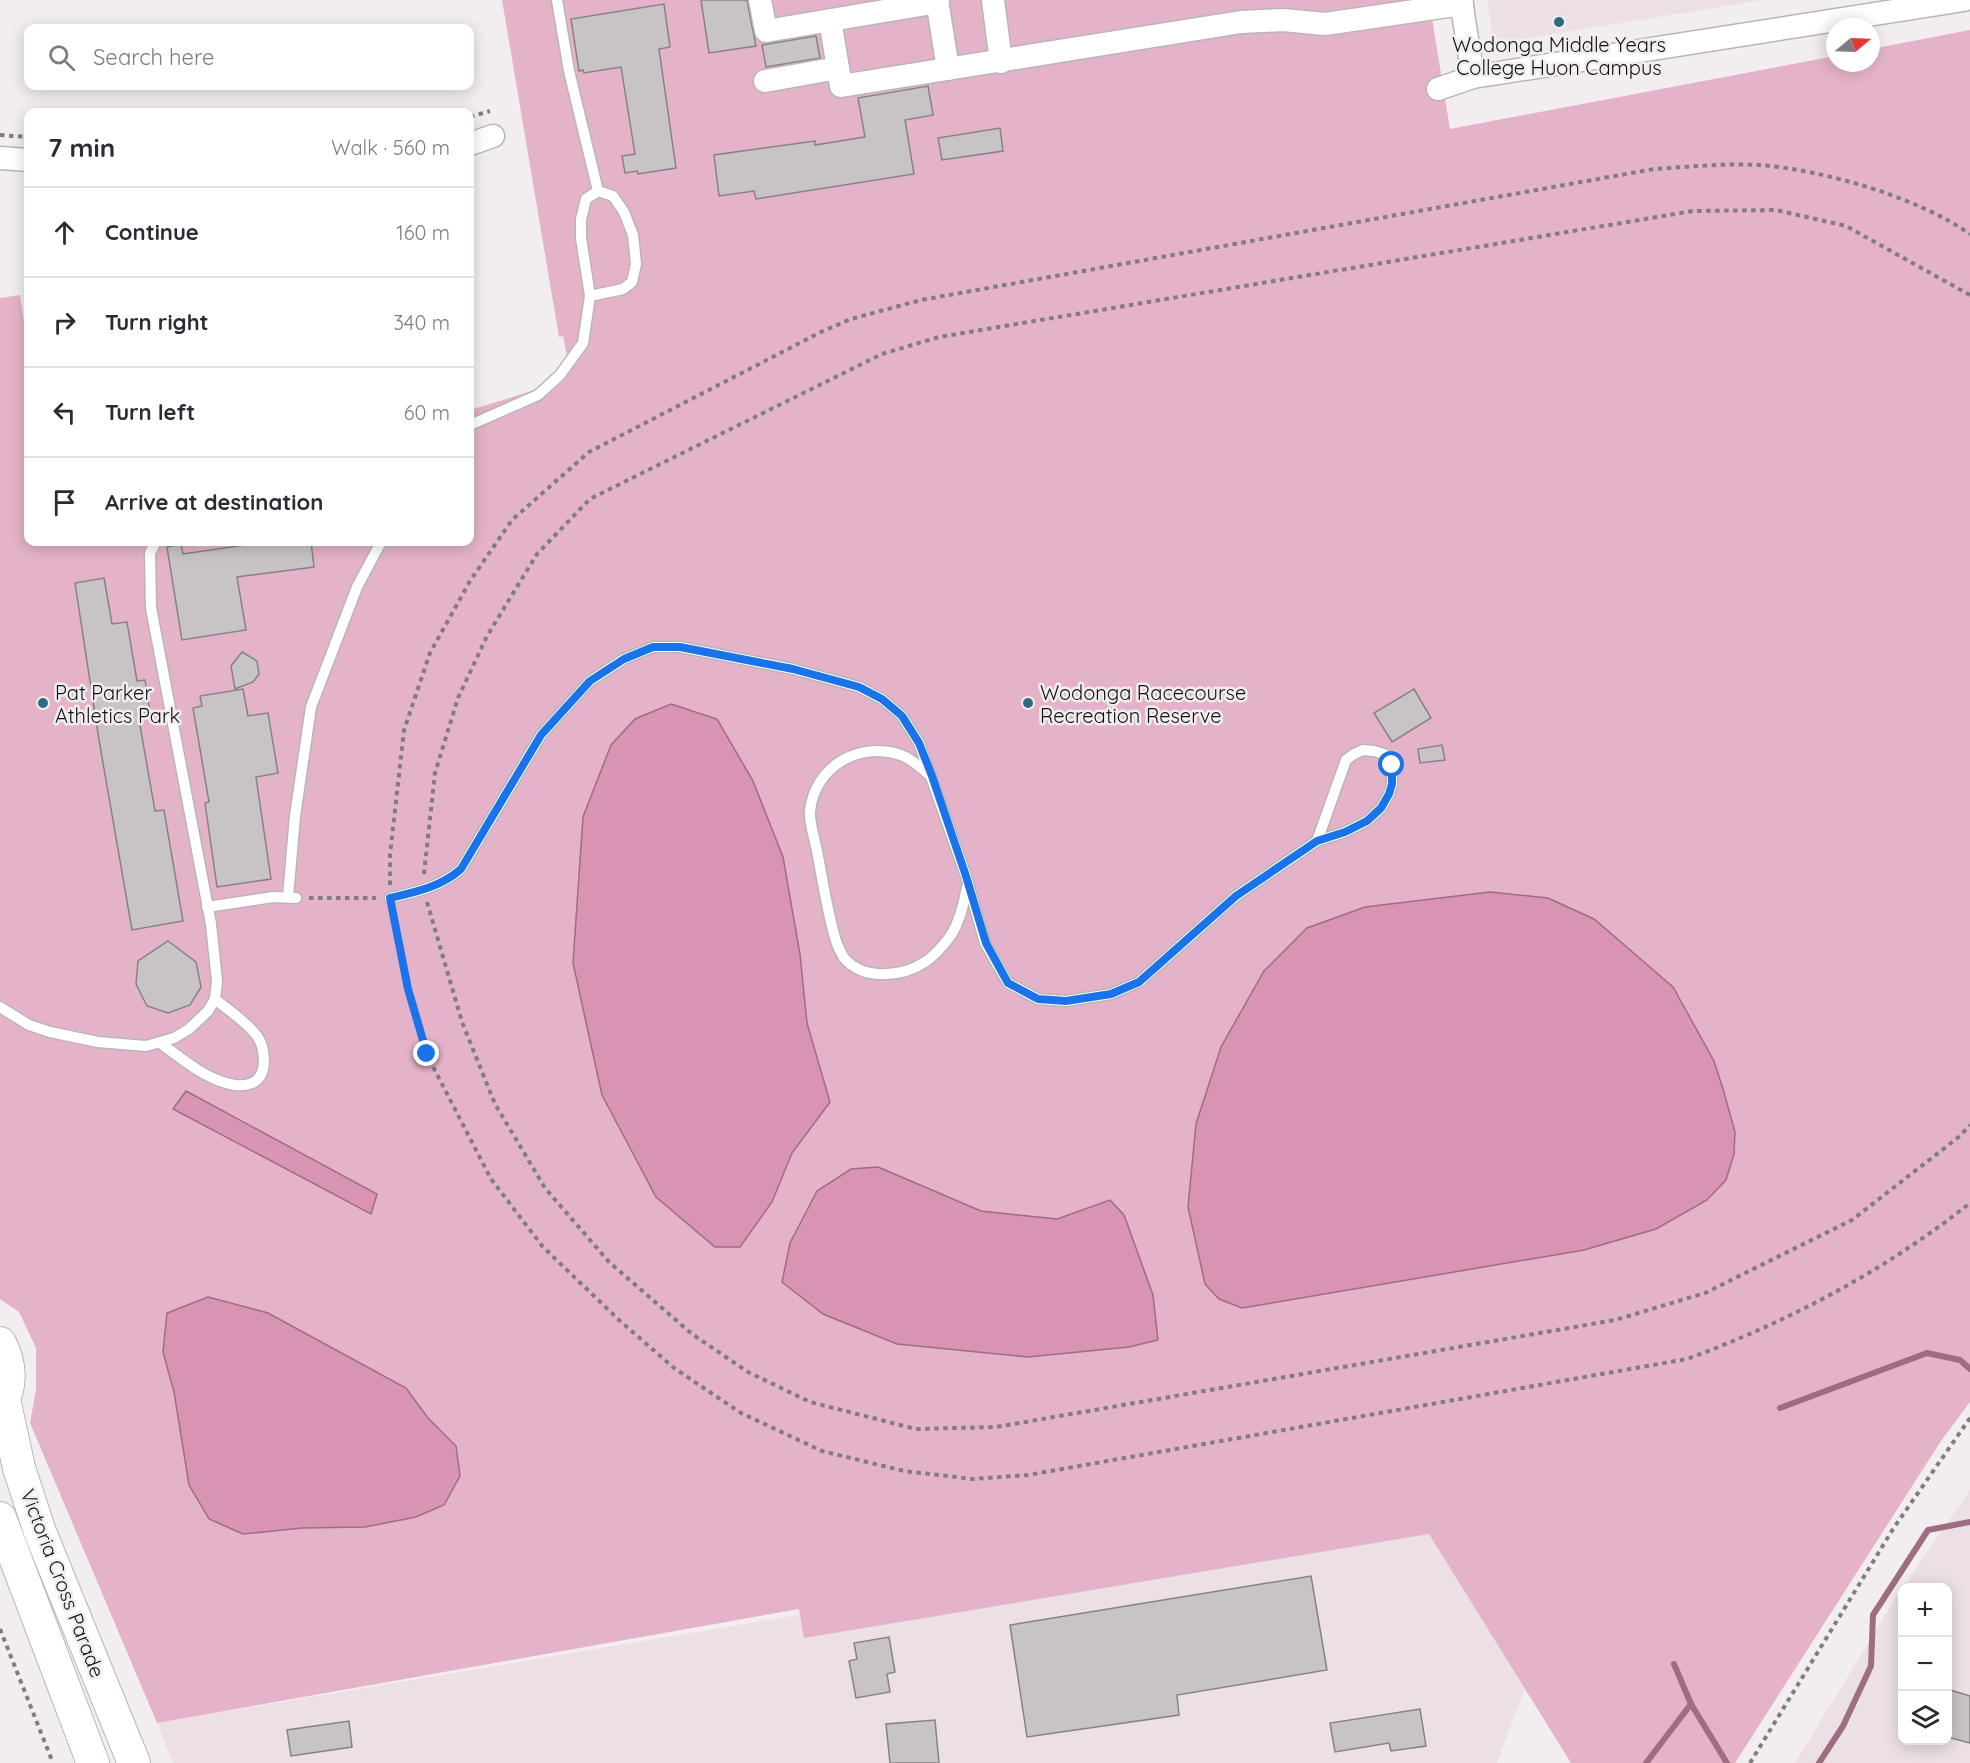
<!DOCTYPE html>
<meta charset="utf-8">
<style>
body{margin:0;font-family:Quicksand,sans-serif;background:#f2f2f3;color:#2b2b33}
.controls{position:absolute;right:18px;bottom:18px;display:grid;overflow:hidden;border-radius:12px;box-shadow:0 3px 15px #0003}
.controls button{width:54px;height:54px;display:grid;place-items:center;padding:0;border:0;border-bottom:2px solid #e1e1e2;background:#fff;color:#2b2b33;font:30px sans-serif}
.compass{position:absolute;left:1826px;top:18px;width:54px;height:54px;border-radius:50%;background:#fff;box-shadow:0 3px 15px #0003;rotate:71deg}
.stop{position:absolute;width:18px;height:18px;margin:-14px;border:4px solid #1a73e8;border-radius:50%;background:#fff}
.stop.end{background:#1a73e8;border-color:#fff;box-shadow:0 2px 6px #0008}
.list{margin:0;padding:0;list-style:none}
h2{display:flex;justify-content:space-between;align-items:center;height:78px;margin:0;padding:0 24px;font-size:26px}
h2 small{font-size:20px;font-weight:400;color:#7c7c81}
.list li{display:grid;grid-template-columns:39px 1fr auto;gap:18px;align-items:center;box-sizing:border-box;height:90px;padding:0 24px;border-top:2px solid #e1e1e2}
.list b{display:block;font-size:22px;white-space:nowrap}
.list em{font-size:20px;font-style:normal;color:#7c7c81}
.icon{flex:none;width:33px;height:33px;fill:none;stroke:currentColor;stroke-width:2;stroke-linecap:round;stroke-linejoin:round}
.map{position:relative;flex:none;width:1970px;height:1763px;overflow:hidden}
.search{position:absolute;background:#fff;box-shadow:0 3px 15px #0003;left:24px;top:24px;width:450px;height:66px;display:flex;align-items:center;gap:15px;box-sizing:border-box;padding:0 21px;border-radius:12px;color:#7c7c81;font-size:22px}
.panel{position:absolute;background:#fff;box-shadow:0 3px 15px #0003;left:24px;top:108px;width:450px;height:438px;border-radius:12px}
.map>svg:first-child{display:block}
.built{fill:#ece0e5}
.green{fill:#e5b3c9}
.water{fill:#d994b3;stroke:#9d6d83;stroke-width:1.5}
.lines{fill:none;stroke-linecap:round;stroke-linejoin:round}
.stream{stroke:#9d6d83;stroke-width:6}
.building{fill:#c8c4c5;stroke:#868284;stroke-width:1.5}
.lane-casing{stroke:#b9b5b7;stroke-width:13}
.street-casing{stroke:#b9b5b7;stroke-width:25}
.secondary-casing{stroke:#b9b5b7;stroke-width:34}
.path{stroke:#807d7f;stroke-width:4;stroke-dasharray:4.5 4.5;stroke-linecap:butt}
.lane{stroke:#fff;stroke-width:10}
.street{stroke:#fff;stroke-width:22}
.secondary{stroke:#fff;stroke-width:32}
.route{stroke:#1a73e8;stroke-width:8}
.poi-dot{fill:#2f6a82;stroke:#f2eef0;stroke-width:2}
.labels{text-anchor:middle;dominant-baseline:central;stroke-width:5;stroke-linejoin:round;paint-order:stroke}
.poi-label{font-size:20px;fill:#121112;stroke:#f2eef0;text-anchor:start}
.street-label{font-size:20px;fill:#121112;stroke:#f2eef0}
</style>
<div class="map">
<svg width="1970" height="1763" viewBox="0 0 1970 1763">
<rect width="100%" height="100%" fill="#f2eef0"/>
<g class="built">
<path d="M1487,0H1762L1494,44Z"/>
<path d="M1970,1490V1763H1795L1902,1588V1740H1948V1588L1903,1587Z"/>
<path d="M1467,1502L1531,1672L1497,1763H173L157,1723Z"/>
</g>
<path class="green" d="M502,0H1429L1450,129L1835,56V63H1871V49L1970,30V1402L1941,1441L1735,1763H1571L1429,1534L804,1638L799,1609L157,1723L30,1423L36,1389V1348L19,1312L0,1299V298L20,295L28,347V542H470V410L545,387L568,361L563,336L559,337Z"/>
<g class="water">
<path d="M671,704L717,719L753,781L783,857L800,954L807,1023L830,1102L792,1153L772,1202L740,1247H715L656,1197L602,1095L573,963L583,817L611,745L635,719Z"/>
<path d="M1490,892L1548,898L1594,919L1673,987L1714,1061L1723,1089L1735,1132L1734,1154L1726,1180L1707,1200L1656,1229L1584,1250L1242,1308L1219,1299L1205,1284L1188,1207L1196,1124L1221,1047L1264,971L1307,928L1365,907Z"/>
<path d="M186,1091L377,1194L371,1214L173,1109Z"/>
<path d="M878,1167L981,1211L1057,1219L1110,1200L1124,1215L1153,1295L1158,1340L1129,1347L1028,1357L897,1344L823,1314L782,1282L790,1243L817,1191L851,1169Z"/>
<path d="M208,1297L268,1313L406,1388L428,1418L456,1446L460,1476L444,1505L416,1517L365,1527L302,1528L243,1534L209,1519L189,1485L174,1392L163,1352L167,1313Z"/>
</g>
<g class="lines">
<g class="stream">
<path d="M1780,1408L1927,1353L1960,1360L1970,1369"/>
<path d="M1674,1664L1691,1704L1727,1763"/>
<path d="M1646,1763L1691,1704"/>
<path d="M1819,1763L1843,1726L1871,1666L1873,1615L1928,1530L1970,1522"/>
</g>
</g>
<g class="building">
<path d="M701,0H747L756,46L709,53Z"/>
<path d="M664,4L670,47L659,49L676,168L638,174L637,171L625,173L622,156L635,154L621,67L584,73L583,70L579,71L571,19Z"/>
<path d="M816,36L820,58L766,67L762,45Z"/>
<path d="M928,86L933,115L905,120L914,174L756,199L754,191L719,196L714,155L815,141V145L865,137L858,98Z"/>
<path d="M1000,128L1003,151L942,160L938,138Z"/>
<path d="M267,542H311L314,567L237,577L246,630L182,640L167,547L181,544L183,554Z"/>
<path d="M104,578L112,624L127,622L137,681L145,680L150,712L138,714L155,811L164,810L183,921L132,930L99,740L75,583Z"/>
<path d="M242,652L257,661L259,674L253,682L235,689L231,666Z"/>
<path d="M243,689L248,716L268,713L278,773L256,777L271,879L217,887L205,803L209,802L193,708L202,706L200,696Z"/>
<path d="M1414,689L1431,718L1392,742L1374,713Z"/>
<path d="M1442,745L1445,760L1420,763L1418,749Z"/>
<path d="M168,941L196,962L201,987L190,1005L168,1013L147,1006L136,984L138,961Z"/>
<path d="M1311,1576L1327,1670L1177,1695L1179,1715L1027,1737L1010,1625Z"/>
<path d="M889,1637L895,1672L887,1674L890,1692L856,1698L849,1661L857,1659L854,1643Z"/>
<path d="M1947,1689L1970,1696V1743L1947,1737Z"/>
<path d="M1420,1709L1426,1746L1391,1751L1389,1743L1335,1752L1330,1723Z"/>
<path d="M935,1720L939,1763H890L886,1724Z"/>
<path d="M349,1721L352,1747L291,1756L287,1730Z"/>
</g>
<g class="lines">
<defs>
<g id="lane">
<path d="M590,296L623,289L632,282L636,264L633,235L624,212L613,196L598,191"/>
<path d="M470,425L538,395L560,375L583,343L590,296L581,238V219L586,199L598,191L569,71L557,0"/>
<path d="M931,776C922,769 912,759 901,755C859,741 815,766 810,811C809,824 815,839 817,851C823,881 827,912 836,941C838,947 841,953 844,958C864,981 902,977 925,962C934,956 945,944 951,935C960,921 964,903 967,887"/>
<path d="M288,897L295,816L311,707L357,587L381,542"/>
<path d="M390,898C415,892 441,887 461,869L541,735L590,681L624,659L653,647H680L793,669L859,687L882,699L902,716L919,743L966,876L985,943L1008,983L1038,999L1066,1001L1111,994L1139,982L1236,896L1317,841L1345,832L1367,821L1381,808L1389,794L1392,784V765L1384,754L1374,751L1363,750L1354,754L1346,760L1317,841"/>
<path d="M207,907L273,897L296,898"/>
<path d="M0,1007L29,1025L50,1032L98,1042L146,1046L174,1038L189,1029L208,1011L215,999L217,981L211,924L151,608L150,553L156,542"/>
<path d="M160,1043C179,1056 200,1075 223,1082C243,1089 263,1086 264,1062C264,1052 263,1044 257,1036C247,1022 228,1010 215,999"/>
</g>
<g id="street">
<path d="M760,0L766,31L938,2"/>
<path d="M937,0L948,69"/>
<path d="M993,0L1001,62"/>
<path d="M1461,0L1473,77"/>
<path d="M830,20L841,86L1241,22L1283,20L1325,24L1462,4"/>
<path d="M765,81L838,68"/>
<path d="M1438,89L1473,77L1964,0"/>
<path d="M470,144L493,136"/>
<path d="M0,158L28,160"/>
</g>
<g id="secondary">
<path d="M0,1343C10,1362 13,1386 0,1405"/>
<path d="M4,1399L19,1468L40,1532L134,1763"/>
<path d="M0,1518L93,1763"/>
</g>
</defs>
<use href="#lane" class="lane-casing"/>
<use href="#street" class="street-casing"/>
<use href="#secondary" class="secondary-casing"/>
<g class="path">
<path d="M470,117L490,111"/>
<path d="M0,135L28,137"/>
<path d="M424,874L435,773L458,698L487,636L537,554L590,499L882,354L939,337L1693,211L1776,210L1846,226L1970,295"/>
<path d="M390,885V855L404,730L430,653L470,581L512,520L589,452L821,332L851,319L921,300L1654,169C1689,167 1725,163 1759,165C1824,170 1917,197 1970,234"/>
<path d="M309,898H376"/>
<path d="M427,902L462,1022L495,1104L545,1188L609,1262L692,1334L748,1372L810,1402L916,1429L996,1427L1615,1320L1705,1293L1852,1220L1960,1136L1970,1125"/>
<path d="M392,911L408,989L427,1055L491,1179L543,1247L619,1320L674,1368L741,1413L822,1451L904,1471L973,1479L1028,1475L1687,1359C1788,1322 1886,1270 1970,1203"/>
<path d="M0,1629L53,1763"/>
<path d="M1750,1763L1893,1529L1970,1418"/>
</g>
<use href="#lane" class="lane"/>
<use href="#street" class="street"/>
<use href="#secondary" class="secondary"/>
</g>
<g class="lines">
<path class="route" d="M427,1054L408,989L390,898C415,892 441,887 461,869L541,735L590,681L624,659L653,647H680L793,669L859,687L882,699L902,716L919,743L932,776L966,876L986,943L1008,983L1038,999L1066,1001L1111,994L1139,982L1236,896L1317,841L1345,832L1367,821L1381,808L1389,794L1392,784V765"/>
</g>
<g class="poi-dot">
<circle cx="1559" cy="22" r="6"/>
<circle cx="43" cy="703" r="6"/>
<circle cx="1028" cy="703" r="6"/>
</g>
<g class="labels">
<g class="poi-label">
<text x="1559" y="44" text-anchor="middle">Wodonga Middle Years<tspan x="1559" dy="23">College Huon Campus</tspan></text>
<text x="55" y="692">Pat Parker<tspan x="55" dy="23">Athletics Park</tspan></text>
<text x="1040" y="692">Wodonga Racecourse<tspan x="1040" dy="23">Recreation Reserve</tspan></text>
</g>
<g class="street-label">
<text transform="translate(63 1583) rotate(69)">Victoria Cross Parade</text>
</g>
</g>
</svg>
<div class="controls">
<button>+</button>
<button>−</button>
<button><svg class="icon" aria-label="layers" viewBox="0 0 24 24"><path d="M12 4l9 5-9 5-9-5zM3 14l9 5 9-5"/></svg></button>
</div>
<svg class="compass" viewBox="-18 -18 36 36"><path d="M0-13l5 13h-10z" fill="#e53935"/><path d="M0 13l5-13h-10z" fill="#7c7c81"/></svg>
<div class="stop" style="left:1392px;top:765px"></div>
<div class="stop end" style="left:427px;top:1054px"></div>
<div class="search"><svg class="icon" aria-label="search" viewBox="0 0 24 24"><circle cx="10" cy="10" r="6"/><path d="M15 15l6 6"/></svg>Search here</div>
<section class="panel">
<h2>7 min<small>Walk · 560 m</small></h2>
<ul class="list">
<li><svg class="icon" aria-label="ahead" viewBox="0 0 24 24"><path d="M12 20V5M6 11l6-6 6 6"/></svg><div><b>Continue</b></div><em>160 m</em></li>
<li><svg class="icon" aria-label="right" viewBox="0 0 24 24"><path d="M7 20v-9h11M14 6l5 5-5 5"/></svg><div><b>Turn right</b></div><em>340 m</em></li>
<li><svg class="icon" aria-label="left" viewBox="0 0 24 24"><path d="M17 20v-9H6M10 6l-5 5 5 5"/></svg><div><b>Turn left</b></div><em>60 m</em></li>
<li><svg class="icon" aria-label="arrive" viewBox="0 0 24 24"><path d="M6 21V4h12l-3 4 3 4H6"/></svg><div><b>Arrive at destination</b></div></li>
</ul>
</section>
</div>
